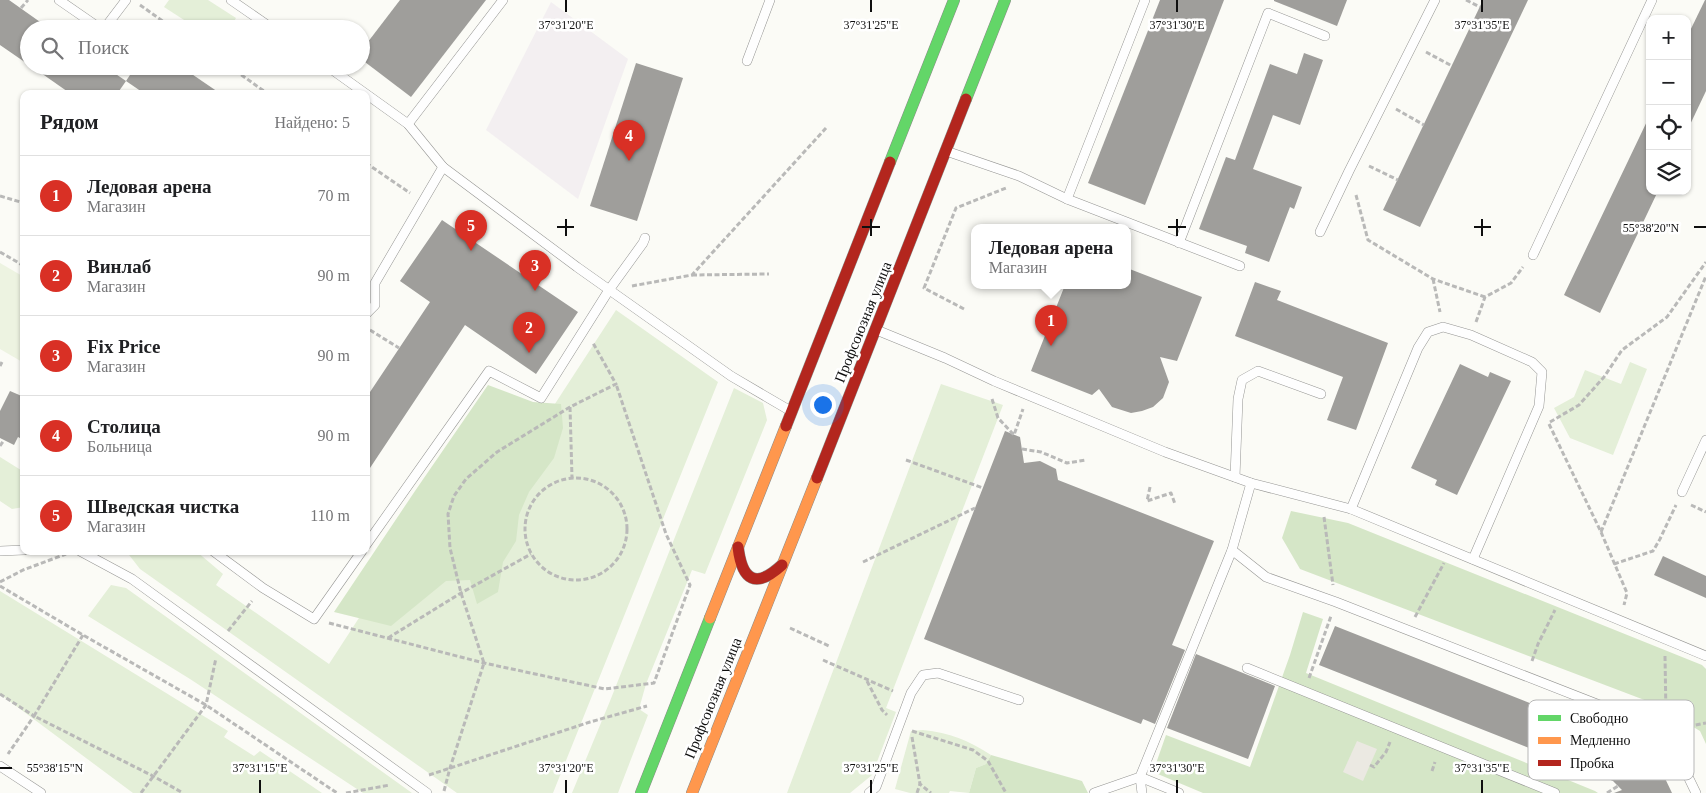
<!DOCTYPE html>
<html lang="ru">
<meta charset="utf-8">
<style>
body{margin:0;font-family:"Times New Roman",serif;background:#f2f2f2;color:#202124}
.controls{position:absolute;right:15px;top:15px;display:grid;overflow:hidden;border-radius:10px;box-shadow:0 1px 4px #0004}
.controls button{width:45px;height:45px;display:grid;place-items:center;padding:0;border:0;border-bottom:1px solid #e0e0e0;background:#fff;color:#202124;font:25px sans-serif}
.you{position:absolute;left:822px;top:404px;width:18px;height:18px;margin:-12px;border:4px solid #fff;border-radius:50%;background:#1a73e8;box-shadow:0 0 0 8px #1a73e833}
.badge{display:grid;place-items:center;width:32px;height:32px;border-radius:50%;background:#d93025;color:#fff;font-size:16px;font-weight:700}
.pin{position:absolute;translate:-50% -41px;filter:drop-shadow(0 1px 2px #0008)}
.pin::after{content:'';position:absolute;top:26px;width:18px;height:15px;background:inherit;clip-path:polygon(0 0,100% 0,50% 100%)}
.popup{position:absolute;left:971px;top:224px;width:160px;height:65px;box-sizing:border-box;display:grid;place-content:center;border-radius:10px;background:#fff;filter:drop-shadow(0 1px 4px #0005);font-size:16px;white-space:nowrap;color:#757577}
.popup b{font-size:19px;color:#202124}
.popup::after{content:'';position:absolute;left:50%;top:100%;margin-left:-10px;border:10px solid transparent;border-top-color:#fff}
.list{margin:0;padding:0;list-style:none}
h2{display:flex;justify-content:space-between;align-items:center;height:65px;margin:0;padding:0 20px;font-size:21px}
h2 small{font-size:16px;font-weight:400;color:#757577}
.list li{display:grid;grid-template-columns:32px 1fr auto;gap:15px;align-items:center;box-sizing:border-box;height:80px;padding:0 20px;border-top:1px solid #e0e0e0}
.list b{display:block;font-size:19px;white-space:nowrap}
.list p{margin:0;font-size:16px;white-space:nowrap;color:#757577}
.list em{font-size:16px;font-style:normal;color:#757577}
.icon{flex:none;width:28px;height:28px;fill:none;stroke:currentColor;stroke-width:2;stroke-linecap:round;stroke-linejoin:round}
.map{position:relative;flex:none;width:1706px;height:793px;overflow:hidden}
.search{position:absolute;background:#fff;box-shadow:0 1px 4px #0004;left:20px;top:20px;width:350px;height:55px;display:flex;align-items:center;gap:12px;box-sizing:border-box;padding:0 18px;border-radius:28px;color:#757577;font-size:19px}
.panel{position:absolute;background:#fff;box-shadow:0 1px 4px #0004;left:20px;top:90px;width:350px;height:465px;border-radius:10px}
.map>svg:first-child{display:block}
.industrial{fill:#f3eff1}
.green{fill:#e4efd8}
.forest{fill:#d5e6c7}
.pitch{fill:#edf3e1}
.plaza{fill:#ebe9e2}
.building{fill:#9f9e9b}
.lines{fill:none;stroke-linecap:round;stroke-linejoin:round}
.lane-casing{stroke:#959593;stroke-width:10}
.fast-casing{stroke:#8c8c8a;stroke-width:12}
.slow-casing{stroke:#8c8c8a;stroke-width:12}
.jam-casing{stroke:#8c8c8a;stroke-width:12}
.path{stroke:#b9b9b8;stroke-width:3;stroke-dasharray:5 2.5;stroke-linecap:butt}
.lane{stroke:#fefefe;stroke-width:9}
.fast{stroke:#63d668;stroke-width:11}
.slow{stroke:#ff974d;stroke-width:11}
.jam{stroke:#b3261e;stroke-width:11}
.ticks{fill:none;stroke:#0f0f0f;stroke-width:2}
.labels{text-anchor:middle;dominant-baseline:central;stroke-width:5;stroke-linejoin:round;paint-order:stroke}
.street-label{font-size:15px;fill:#0f0f0f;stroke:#fff}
.key{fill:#fff;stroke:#b7b7b7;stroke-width:1}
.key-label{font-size:14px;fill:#0f0f0f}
.ticks-label{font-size:12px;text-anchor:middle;fill:#0f0f0f;stroke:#fff;stroke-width:5;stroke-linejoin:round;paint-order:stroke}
</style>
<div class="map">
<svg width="1706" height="793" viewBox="0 0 1706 793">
<rect width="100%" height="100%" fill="#fbfbf6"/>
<path class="industrial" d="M551,2L628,59L578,199L486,130Z"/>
<g class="green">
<path d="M169,0H208L236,18L229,29H198L164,7Z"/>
<path d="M616,310L718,382L553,793H457L140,569L126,551H196L223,574L216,585L329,664L396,561L549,413Z"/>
<path d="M1630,362L1647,369L1613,455L1570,438L1554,408L1574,397L1585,370L1621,384Z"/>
<path d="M941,384L1003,405L886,708L896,712L872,775L850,793H787Z"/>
<path d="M734,388L763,403L767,420L705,574L692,570L646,684L639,709L648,715L618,793H572L610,701Z"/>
<path d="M0,457L24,472V507L12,509L0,501Z"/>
<path d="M111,585L126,588L412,793H363L190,679L88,616Z"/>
<path d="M0,591L228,731L224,737L254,756L260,751L322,793H133L0,694Z"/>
<path d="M923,730C950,733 968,740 991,755L986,764L976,768L969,793L950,791L949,793H910L895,789L911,731Z"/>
</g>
<g class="forest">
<path d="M488,385L533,402L561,404L563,428L554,458L529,492L519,515L516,541L503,562L498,592L477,604L470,580L446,581L391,626L334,612L415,491Z"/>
<path d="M1291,511L1348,523L1702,665L1706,669V744L1700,731L1655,704L1300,569L1282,538Z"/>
<path d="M1303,612L1323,619L1306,673L1595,791L1598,793H1203L1153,772L1166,735L1250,767L1290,655Z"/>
<path d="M991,755L1082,781L1088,793H969L976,768L986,764Z"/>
</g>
<path class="pitch" d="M0,263L24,277V363L0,349Z"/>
<path class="plaza" d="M1357,741L1377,749L1363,781L1343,772Z"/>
<g class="building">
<path d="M0,0H9L50,29H29V65L0,45Z"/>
<path d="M400,0H486L411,97L361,59V51Z"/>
<path d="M1160,0H1224L1145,205L1088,183Z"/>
<path d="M1274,0H1347L1337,26L1274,1Z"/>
<path d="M1483,0H1528L1420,227L1383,210Z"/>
<path d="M1705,0H1706V91L1687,131V37Z"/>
<path d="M1304,53L1323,60L1300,125L1273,115L1253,169L1302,187L1294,209L1290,207L1269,262L1245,253L1247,246L1199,229L1226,157L1235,160L1270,64L1297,74Z"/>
<path d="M636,63L683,78L637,221L590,206Z"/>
<path d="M31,66H104L126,81L117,94H71Z"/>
<path d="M136,66H180L221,94H145L126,81Z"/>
<path d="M1650,115V191H1658L1600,313L1564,295Z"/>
<path d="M442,220L578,312L536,374L465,325L366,474V398L430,302L400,281Z"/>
<path d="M1127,268L1202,297L1177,361L1160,357L1169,382L1163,398L1153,407L1142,411L1131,413L1112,407L1099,389L1092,395L1031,371L1065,285H1127Z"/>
<path d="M1255,282L1281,291L1277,300L1388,343L1356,430L1327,420L1343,377L1235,336Z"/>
<path d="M1460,364L1488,377L1490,372L1511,381L1457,495L1435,485L1437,480L1411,468Z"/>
<path d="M10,391L24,397V440L18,437L14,445L0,438V411Z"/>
<path d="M1005,431L1020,437L1024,463L1040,461L1056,469L1058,480L1214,541L1172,645L1185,650L1155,724L1143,719L1141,724L924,639Z"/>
<path d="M1663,556L1706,576V598L1654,575Z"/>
<path d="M1335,626L1631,743L1626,754L1635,766L1647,779L1662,772L1672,793H1614L1622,790L1613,781L1319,665Z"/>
<path d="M1196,654L1275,686L1248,759L1167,728Z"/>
</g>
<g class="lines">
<defs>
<g id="lane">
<path d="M59,0L101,29"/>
<path d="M231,0L273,29"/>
<path d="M104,29L126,0"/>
<path d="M747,61L770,0"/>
<path d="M327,66L408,124L443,167L577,267L731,376L789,410"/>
<path d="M408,124L503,0"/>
<path d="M949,152L1019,176L1067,199L1240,266"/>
<path d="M1067,199L1145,0"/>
<path d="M1320,232L1349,171L1435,0"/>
<path d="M1179,243L1268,13L1325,36"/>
<path d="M1533,255L1652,0"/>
<path d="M366,314L375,305V283L443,167"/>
<path d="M879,331L945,358L994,381L1165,452L1251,483L1351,509L1706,656"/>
<path d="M1235,477L1238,399L1242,380L1258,371L1321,394"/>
<path d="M1682,492L1706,440"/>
<path d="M1351,509L1418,348L1428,332L1443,327L1471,335L1532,362L1542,372L1539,406L1473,559"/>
<path d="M366,545L489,371L541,398L609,290L643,243L645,238"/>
<path d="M1232,550L1266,577L1336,602L1666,731L1696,793"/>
<path d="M0,551L24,550"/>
<path d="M80,551L132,579L427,793"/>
<path d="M213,551L263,588L314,619L362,551"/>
<path d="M1247,668L1555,793"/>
<path d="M0,766L41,793"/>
<path d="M869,793L876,787L911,693L923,675L938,673L1019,700"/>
<path d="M1094,793L1140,777L1232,550L1251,483"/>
<path d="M1142,793L1140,777L1179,793"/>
</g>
<g id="fast">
<path d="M966,99L1005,0"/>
<path d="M890,162L954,0"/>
<path d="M641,793L710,618"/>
</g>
<g id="slow">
<path d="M710,618L786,426"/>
<path d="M692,793L817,478"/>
</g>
<g id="jam">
<path d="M786,426L890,162"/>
<path d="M817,478L966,99"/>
<path d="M738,547C742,581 756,589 782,565"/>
</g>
</defs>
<use href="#lane" class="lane-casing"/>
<use href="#fast" class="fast-casing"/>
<use href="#slow" class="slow-casing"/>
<use href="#jam" class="jam-casing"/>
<g class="path">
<path d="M1466,0L1480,7"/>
<path d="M140,5L174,29"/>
<path d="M21,8L28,0"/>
<path d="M1426,52L1452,66"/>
<path d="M229,66L268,94"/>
<path d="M1396,109L1424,125"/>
<path d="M366,163L410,193"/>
<path d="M1369,166L1398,180"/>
<path d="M1356,195L1368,240L1433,279L1485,297"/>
<path d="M0,196L24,203"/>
<path d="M0,252L24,266"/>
<path d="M692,275L769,274"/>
<path d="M1433,279L1440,312"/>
<path d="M632,286L692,275L826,128"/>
<path d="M964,309L924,288L956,208L1006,188"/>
<path d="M1476,322L1485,297L1511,283L1523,267"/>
<path d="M370,330L399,348"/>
<path d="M0,366L2,362"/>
<path d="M366,395L368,396"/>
<path d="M992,399L998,418L1014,435L1023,409"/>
<path d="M570,407L572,478"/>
<path d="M1550,422L1579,405L1604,377L1622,350L1667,317L1706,262"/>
<path d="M1549,424L1601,532L1627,593L1624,605"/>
<path d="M0,446L4,440"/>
<path d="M1022,449L1041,452L1067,463L1086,460"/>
<path d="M906,460L983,488"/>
<circle cx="576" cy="529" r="51"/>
<path d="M1150,487L1147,501L1171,493L1175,504"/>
<path d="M1691,505L1706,512"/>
<path d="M1324,517L1333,585"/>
<path d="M1601,532L1706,276"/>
<path d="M863,562L975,508"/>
<path d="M1614,564L1653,551L1660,539L1676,505"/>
<path d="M0,582L23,570L66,554"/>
<path d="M0,586L83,635L206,705L337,793"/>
<path d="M1415,617L1444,563"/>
<path d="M329,623L484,663L605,689L654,683L690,585L666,534L616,384"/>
<path d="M790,628L829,646"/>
<path d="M228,631L252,601"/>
<path d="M83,635L34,716L153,776L183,793"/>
<path d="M388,638L461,593L531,554"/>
<path d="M1665,656L1666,715"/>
<path d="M823,660L893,691"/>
<path d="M1532,661L1538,644L1555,610"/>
<path d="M1309,678L1331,616"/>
<path d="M867,681L882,710L887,715"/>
<path d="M0,694L34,716L8,754"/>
<path d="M1681,728L1706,723"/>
<path d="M912,731L973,750L988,761L1006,793"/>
<path d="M912,737L920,784L931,793"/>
<path d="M1370,765L1374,767L1386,752L1390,742"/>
<path d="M1635,766L1654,744"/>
<path d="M1432,771L1435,762"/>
<path d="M429,775L590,722L647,706"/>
<path d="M444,791L450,768L484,663L461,593L450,548L448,514L454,496L466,479L497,452L570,407L616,384L593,343"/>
<path d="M141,793L206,705L216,658"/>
<path d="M346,793L390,785"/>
<path d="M917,793L920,784"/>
<path d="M1607,793L1618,786"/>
</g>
<use href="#lane" class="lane"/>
<use href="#fast" class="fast"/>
<use href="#slow" class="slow"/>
<use href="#jam" class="jam"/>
</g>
<path class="ticks" d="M566,0V12M871,0V12M1177,0V12M1482,0V12M566,219V236M871,219V236M1177,219V236M1482,219V236M557,227H574M862,227H880M1168,227H1186M1474,227H1491M1694,227H1706M0,768H12M260,780V793M566,780V793M871,780V793M1177,780V793M1482,780V793"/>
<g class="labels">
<g class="street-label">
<text transform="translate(863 322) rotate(-68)">Профсоюзная улица</text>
<text transform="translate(713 698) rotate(-68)">Профсоюзная улица</text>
</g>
</g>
<rect x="1528" y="700" width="166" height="80" rx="8" class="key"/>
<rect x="1538" y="715" width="23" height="6" fill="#63d668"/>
<rect x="1538" y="737" width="23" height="7" fill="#ff974d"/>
<rect x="1538" y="760" width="23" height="6" fill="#b3261e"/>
<g class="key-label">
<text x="1570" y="723">Свободно</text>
<text x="1570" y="745">Медленно</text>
<text x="1570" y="768">Пробка</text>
</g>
<g class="ticks-label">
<text x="566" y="29">37°31'20"E</text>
<text x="871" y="29">37°31'25"E</text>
<text x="1177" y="29">37°31'30"E</text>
<text x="1482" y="29">37°31'35"E</text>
<text x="1651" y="232">55°38'20"N</text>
<text x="55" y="772">55°38'15"N</text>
<text x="260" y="772">37°31'15"E</text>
<text x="566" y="772">37°31'20"E</text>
<text x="871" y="772">37°31'25"E</text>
<text x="1177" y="772">37°31'30"E</text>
<text x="1482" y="772">37°31'35"E</text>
</g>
</svg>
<div class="controls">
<button>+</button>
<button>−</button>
<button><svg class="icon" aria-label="locate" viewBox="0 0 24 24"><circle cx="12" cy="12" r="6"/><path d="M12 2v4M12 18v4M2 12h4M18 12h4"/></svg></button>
<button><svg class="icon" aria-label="layers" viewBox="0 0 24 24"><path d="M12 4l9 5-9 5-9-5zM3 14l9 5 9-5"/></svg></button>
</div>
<div class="you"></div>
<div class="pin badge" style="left:1051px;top:346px">1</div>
<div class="popup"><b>Ледовая арена</b>Магазин</div>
<div class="pin badge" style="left:529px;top:353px">2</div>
<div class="pin badge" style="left:535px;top:291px">3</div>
<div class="pin badge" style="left:629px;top:161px">4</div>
<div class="pin badge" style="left:471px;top:251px">5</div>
<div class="search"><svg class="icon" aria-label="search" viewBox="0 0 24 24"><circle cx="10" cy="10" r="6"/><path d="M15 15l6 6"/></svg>Поиск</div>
<section class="panel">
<h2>Рядом<small>Найдено: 5</small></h2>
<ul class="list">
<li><span class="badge">1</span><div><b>Ледовая арена</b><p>Магазин</p></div><em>70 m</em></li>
<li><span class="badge">2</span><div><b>Винлаб</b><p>Магазин</p></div><em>90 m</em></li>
<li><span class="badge">3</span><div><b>Fix Price</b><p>Магазин</p></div><em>90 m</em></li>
<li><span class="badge">4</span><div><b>Столица</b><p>Больница</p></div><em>90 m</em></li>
<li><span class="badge">5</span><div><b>Шведская чистка</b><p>Магазин</p></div><em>110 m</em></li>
</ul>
</section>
</div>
